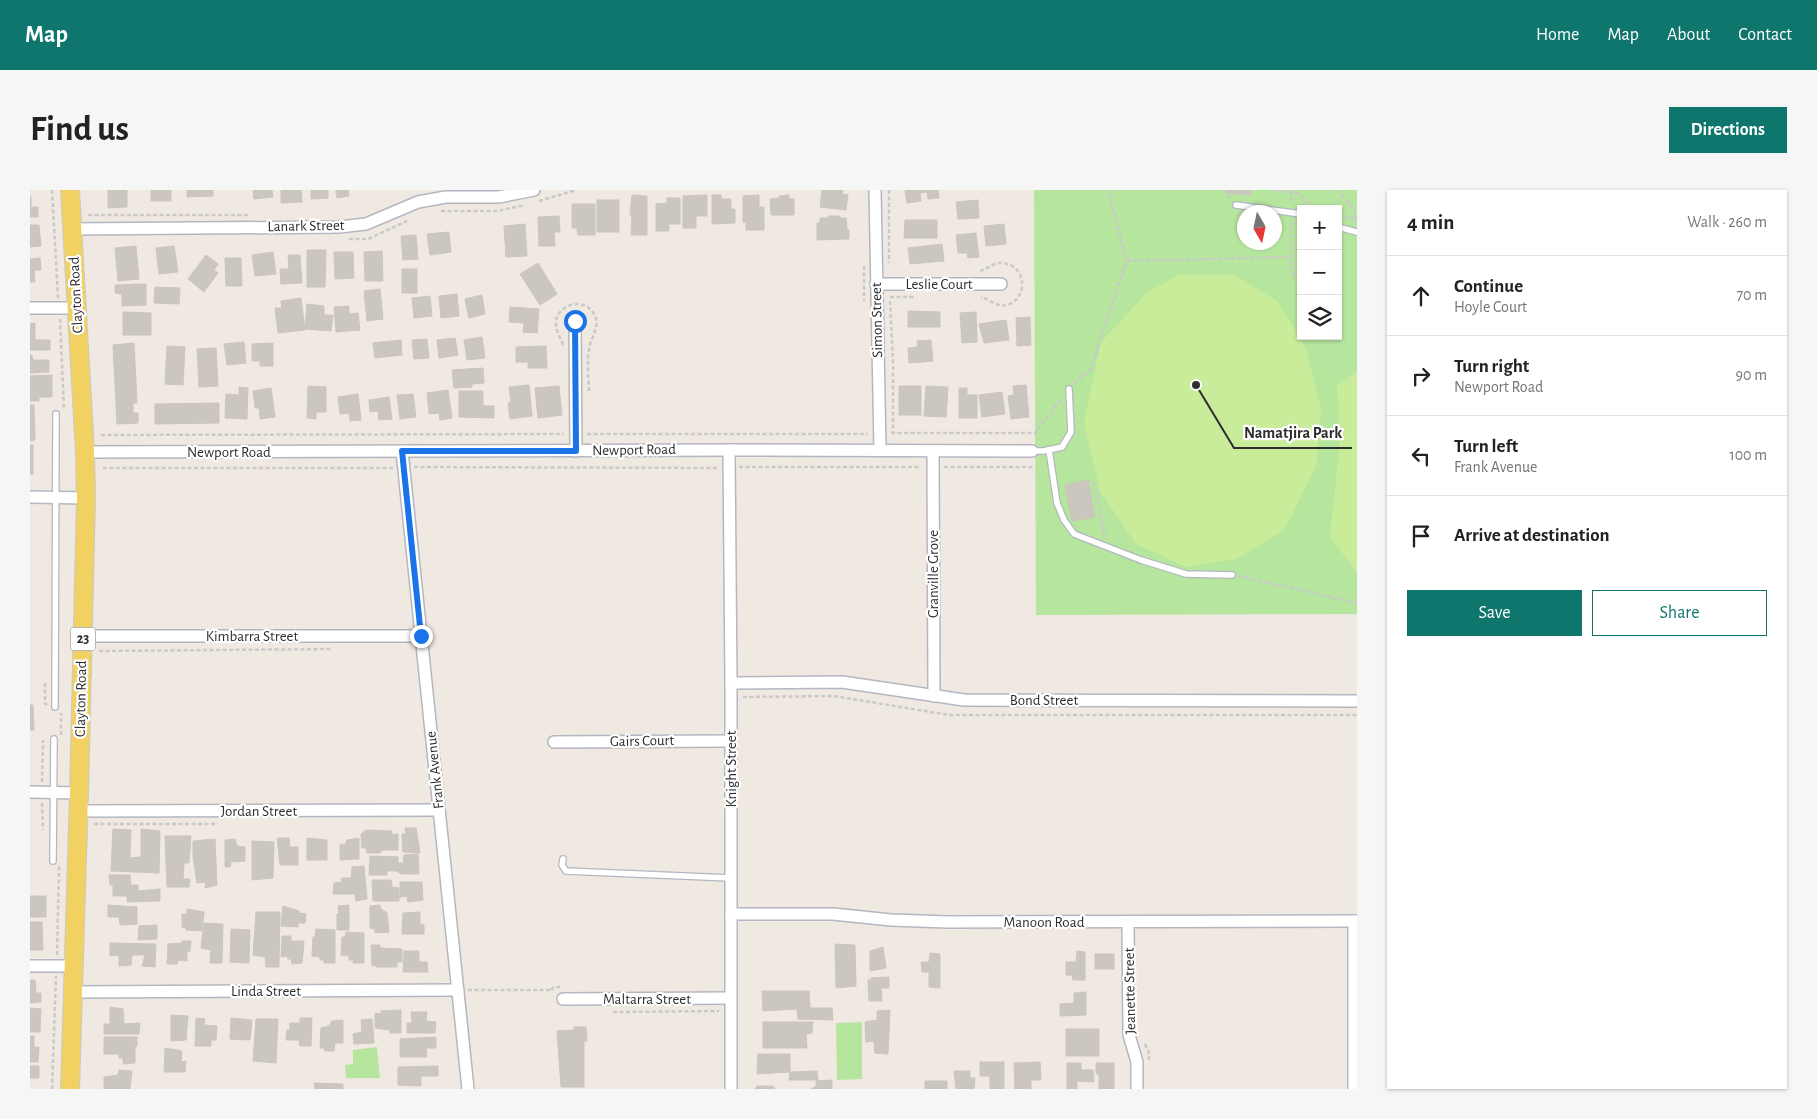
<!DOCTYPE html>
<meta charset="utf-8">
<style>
body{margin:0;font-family:"Alegreya Sans",sans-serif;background:#f6f6f6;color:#222}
.controls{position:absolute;right:15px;top:15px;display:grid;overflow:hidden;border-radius:0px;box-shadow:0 1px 4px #0004}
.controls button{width:45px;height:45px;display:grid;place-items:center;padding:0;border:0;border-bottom:1px solid #e0e0e0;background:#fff;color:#222;font:25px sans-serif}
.compass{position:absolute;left:1207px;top:15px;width:45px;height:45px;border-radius:50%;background:#fff;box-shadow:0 1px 4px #0004;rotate:171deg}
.stop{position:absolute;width:15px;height:15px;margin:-11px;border:4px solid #1a73e8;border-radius:50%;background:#fff}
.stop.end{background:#1a73e8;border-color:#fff;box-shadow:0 1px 5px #0008}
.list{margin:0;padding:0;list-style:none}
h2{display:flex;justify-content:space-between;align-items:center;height:65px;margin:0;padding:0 20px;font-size:21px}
h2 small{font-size:16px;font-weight:400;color:#767676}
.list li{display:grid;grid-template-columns:32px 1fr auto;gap:15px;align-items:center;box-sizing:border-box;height:80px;padding:0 20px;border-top:1px solid #e0e0e0}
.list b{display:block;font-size:19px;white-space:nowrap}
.list p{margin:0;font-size:16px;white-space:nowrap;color:#767676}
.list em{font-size:16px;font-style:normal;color:#767676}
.actions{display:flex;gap:10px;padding:15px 20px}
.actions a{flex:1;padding:11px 0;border:1px solid #0f766e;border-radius:0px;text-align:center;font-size:18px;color:#0f766e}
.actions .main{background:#0f766e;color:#fff}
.icon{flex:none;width:28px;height:28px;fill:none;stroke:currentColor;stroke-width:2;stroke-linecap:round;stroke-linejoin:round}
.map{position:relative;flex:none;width:1327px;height:899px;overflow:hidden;border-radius:0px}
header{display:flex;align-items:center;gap:30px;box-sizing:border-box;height:70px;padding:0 25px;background:#0f766e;color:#fff}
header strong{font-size:24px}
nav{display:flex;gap:28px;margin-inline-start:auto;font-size:18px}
.intro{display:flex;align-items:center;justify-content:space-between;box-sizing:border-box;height:120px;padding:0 30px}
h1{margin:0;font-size:35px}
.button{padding:12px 22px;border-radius:0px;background:#0f766e;color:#fff;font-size:18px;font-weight:700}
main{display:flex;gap:30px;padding:0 30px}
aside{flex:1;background:#fff;border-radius:0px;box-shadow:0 1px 4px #0004}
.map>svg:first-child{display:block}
.green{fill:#b6e59e;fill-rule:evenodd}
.pitch{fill:#c9ec9a}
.building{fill:#cbc7bf;stroke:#cbc5ba}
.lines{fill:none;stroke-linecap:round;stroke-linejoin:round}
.lane-casing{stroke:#b4b7c1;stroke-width:8}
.street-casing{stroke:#b4b7c1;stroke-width:14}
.primary-casing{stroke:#c9c9c9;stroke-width:20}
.path{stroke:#c9c9c9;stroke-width:2.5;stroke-dasharray:4 2.5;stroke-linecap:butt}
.lane{stroke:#fff;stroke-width:5.5}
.street{stroke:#fff;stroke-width:11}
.primary{stroke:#f2d163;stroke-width:18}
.route{stroke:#1a73e8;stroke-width:6}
.labels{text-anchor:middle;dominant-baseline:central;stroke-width:4.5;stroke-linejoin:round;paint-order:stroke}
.shield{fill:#fff;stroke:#6d6d6d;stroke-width:1}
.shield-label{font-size:14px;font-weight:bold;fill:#2e2e2e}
.street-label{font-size:15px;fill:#2e2e2e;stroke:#fff}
.leader{fill:none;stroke:#2e2e2e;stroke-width:2}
.callout-dot{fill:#2e2e2e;stroke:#fff;stroke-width:2}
.callout-label{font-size:16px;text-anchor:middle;font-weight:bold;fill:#2e2e2e;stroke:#fff;stroke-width:4.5;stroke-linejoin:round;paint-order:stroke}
</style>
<header>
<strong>Map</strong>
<nav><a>Home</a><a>Map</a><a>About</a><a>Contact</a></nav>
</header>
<div class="intro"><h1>Find us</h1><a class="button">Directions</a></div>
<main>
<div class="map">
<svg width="1327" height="899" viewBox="0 0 1327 899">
<rect width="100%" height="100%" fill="#efe9e1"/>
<g class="green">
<path d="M1004,0H1327V424L1006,425ZM1271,19H1308V146H1271ZM1214,22H1244V52H1214Z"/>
<path d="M832,832V889L807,890L806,833Z"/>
<path d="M347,857L350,888H316L315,875L323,874V860Z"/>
</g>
<g class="pitch">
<path d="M1149,85H1205L1247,111L1275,156L1291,218L1286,276L1255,339L1207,369L1156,377L1106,354L1070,301L1054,233L1071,152L1118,102Z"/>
<path d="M1327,182V383L1300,347L1310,252L1307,195Z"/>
</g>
<g class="building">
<path d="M78,0H97V17L78,18Z"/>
<rect x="121" y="0" width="20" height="11"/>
<path d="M157,0H183V6L157,7Z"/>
<path d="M223,0H242L243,7L224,9Z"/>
<path d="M251,0H271L272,12L251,13Z"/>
<path d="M281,0H298V8L281,9Z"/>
<path d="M306,0H318L319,6L307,8Z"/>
<path d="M792,0H813L812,4L818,5L816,20L790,17Z"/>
<path d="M875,0H908L909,8L898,9L897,2L890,3L891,11L877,13Z"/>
<path d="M1198,0H1221L1220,5L1198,3Z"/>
<path d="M602,5L617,6V45H601L602,25H600Z"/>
<path d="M677,5V26H666V38H653V6Z"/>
<path d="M682,5H691V9H701V19H705V33L682,34Z"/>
<path d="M729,5V17H734V40H716V32H713V6Z"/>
<path d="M759,5V9H764V25H741L740,9L750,8L749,6Z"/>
<path d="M0,6L1,7V17H8V27H0Z"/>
<path d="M637,8H650V34H639V41H626V14L637,13Z"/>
<rect x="567" y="10" width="22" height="32"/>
<path d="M948,10L949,28L928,29L926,12Z"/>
<path d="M542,14H565V45H548L547,38H542Z"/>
<path d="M529,26L530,42H524L525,56H509L508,27Z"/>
<path d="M798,26H810V28H816L817,40H819V49L787,50V33H790V28H799Z"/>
<path d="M875,30H907V48H874Z"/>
<path d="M495,34L497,66L476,67L474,36Z"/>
<path d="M974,34L976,54L956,56L954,36Z"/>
<path d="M0,35H9L11,56L0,57Z"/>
<path d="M419,42L421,62L400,65L397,44Z"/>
<path d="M946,43L949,67L938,68L937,63H928L926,45Z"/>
<path d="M386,45L388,69L373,70L371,46Z"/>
<path d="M912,54L914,71L880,74L878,58Z"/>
<path d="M106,56L109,89L88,91L85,58Z"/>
<path d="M144,56L148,82L129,84L126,58Z"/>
<path d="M277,60H296L295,97H277Z"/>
<path d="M352,61L353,91H335L334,62Z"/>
<path d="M243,62L246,84L225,86L222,65Z"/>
<path d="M304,62H323L324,88L305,89Z"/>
<path d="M176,65L188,74L184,80L188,83L174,102L158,89Z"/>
<path d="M258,65H270L272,93L251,94L250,79H259Z"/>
<path d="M10,68L11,80H4L5,92H0V69Z"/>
<path d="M195,68H211L212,96H196Z"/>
<path d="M508,73L527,104L510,115L490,84Z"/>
<rect x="372" y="79" width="15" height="24"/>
<path d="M116,94V115L92,116V104L85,103V95Z"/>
<path d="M125,97L150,98L149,114L124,113Z"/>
<path d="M350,99L353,129L337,131L334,101Z"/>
<path d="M427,104L429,126L411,128L409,106Z"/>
<path d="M452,105L455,124L439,128L435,109Z"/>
<path d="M400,106L402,126L384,128L382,108Z"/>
<path d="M271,108L275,140L248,143L245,118H252L251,111Z"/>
<path d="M277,114L294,116V125H303L301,141L275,139Z"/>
<path d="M319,116V124L328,123L330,140L306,142L304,117Z"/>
<path d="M480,117L509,119L507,143L493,142L494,133L479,132Z"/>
<path d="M878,121L910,122V137H878Z"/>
<path d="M93,122L121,123V145H93Z"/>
<path d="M946,122L947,152L932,153L930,123Z"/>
<path d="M1000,127L1001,155L987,156L986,128Z"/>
<path d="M976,130L979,150L954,153L949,134Z"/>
<path d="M5,133V150H20V160H0V134Z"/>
<path d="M452,147L455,168L437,170L434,150Z"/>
<path d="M425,148L428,165L409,168L407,150Z"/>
<path d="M397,149L399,168L384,169L382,150Z"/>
<path d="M371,150L372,165L345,168L343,153Z"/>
<path d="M901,150L903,171L879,173L878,158L888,157L887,151Z"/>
<path d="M214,152L216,173L197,175L194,154Z"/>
<path d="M104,153L107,213H103V223H108V233L87,234L83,155Z"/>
<path d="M243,153V176H230V171H222V154Z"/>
<path d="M137,156L155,157L153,195L135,194Z"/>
<path d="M516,156L517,178H498V172H486V157Z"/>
<path d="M186,158L188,196L169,197L167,159Z"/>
<path d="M0,165H2L3,170H19V182L0,183Z"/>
<path d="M453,178L454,193L442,194V197L424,198L422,180Z"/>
<path d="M22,185V207H9V211H0V186Z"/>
<path d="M499,195L502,226L480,229L478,213L481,212L479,197Z"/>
<path d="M996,195L999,227L981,229L978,206L984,205L983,196Z"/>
<path d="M278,196L296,197V222H286V229L277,228Z"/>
<path d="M529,196L532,225L508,228L505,198Z"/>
<rect x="869" y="196" width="22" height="29"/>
<path d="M896,196L918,197L916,227L894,226Z"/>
<path d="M209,197L218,198L217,229L195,228L196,204L209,205Z"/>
<path d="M241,198L245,227L230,229L229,218H225L223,201Z"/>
<path d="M929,198H937V205H947V228H929Z"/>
<path d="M418,200L422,228L410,230L409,223L399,224L397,203Z"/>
<path d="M429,201H453V216H464V228L429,227Z"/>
<path d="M972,202L975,224L952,227L949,205Z"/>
<path d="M328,204L331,230L320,231L319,223L310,224L308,207Z"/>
<path d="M383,204L386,227L370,229L367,205Z"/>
<path d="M359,207L362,229L349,230L348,221L340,222L339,210Z"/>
<path d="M189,213V233L125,234V214Z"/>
<path d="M0,215H4L5,250L0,251Z"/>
<rect x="0" y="255" width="3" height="29"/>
<path d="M1058,290L1065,327L1042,331L1035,295Z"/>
<path d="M0,515H3L4,540H0Z"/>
<path d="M375,638H386L390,663L373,662L372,644H376Z"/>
<path d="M83,639L101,640L100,668L111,667V639L130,641L129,683L81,681Z"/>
<path d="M336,640L362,641V645L368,644V660H352L350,663H337L336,658H332L331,644Z"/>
<path d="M135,646H161L159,673H154L153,689H160L159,697H137Z"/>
<path d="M247,648H259L260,657H268V675H250Z"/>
<path d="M277,648L297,650V670H277Z"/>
<path d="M329,648V669L310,670V655L316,654L317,650Z"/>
<path d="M185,649L187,695L175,698L176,692L167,693L163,667V651Z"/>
<path d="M205,649L207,656L215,657V671L201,672L200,677H195V650Z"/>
<path d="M222,651L244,652L243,688L222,690Z"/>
<path d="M388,664L389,684H371L368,682V673H373L374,665Z"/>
<path d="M340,666L368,667V681H357V685H339Z"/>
<path d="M334,676L337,709L326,711L325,704H303L304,693L312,692L311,688H321L322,677Z"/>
<path d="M79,685H100L101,706H83V695H80Z"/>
<path d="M342,690H361L362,697L369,698V711H343Z"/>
<path d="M370,692H392L393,710L378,712L377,706L370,707Z"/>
<path d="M100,695H108V701L130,699V711L97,712V706H101Z"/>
<rect x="0" y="706" width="16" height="21"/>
<path d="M78,715L107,717V734L90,735L89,727H78Z"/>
<path d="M319,715V740H307V724H309L308,716Z"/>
<path d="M350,715L351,719L357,723L359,742L345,743V739L340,738V716Z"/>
<path d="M253,716L269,721V723L276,724L275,733H268V737L251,736Z"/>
<path d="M157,719L174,722L172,741L156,740V738L152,737V724H157Z"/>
<path d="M226,722H250L249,777H236L235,767L223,765Z"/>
<path d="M390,722V734L394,735V744H372L373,723Z"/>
<path d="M0,732H12L13,760H0Z"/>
<path d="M174,733L193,734L192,773H180L181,760L171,758Z"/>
<path d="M127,735V749L108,750L109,736Z"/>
<path d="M201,739L220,740L219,773L200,772Z"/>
<path d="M286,739L305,740V773H294V770H290V767L282,766L283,747H285Z"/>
<path d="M316,742L334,743V773H323L324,770H319V766L311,765L312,747H315Z"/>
<path d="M252,746H261V751H274L272,773L262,774L261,769H258L257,766L251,767Z"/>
<path d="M152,751H161L160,761L157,762V771L148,770L147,774H137L138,754L152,753Z"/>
<path d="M80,753L126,754L125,777L112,776L115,765H102L101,775L89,776V765L80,766Z"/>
<path d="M805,754L825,755L826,796L806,798Z"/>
<path d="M341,755H350V758L372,759V772H367V777H346V775L342,776Z"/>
<path d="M853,757L856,778L840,781V761Z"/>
<path d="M374,761H389V772H397L398,782H373Z"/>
<path d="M1047,761L1055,762V790H1043L1042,785H1036V772H1046Z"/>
<path d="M900,763L910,764V798L899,797V782H892L891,772H899Z"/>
<rect x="1065" y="764" width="19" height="15"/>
<path d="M859,787V798H851L852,811H839L838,790H841V788Z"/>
<path d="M0,790H5L6,803H11V812L0,813Z"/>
<path d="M732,801H779L780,818H802L803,830L768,829L767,819L733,821Z"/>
<path d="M1056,802V825L1030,826V814L1044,813V803Z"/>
<path d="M80,817L93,819L94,834L110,833L109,844H74V834H80Z"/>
<path d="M0,818L11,819L10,842H0Z"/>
<path d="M371,820V843H360V840L345,838V823L351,824V821Z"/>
<path d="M860,820L858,864L845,863L844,851L836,852L835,832L847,830V821Z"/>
<path d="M381,822H397L396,831L406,832L405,843H377V833H382Z"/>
<path d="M141,825L158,826L156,850L141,851Z"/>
<path d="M166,828L175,829L174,835L187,836L186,850H181V856H165Z"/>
<path d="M201,828L222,830L220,850L200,849Z"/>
<path d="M270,828H282L281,856H270L269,850H256L257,840H260V833H270Z"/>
<path d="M226,829H248L246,873L223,871Z"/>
<path d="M342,829L344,853L324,854L323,844L332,842L331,830Z"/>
<path d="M313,830V853H305L304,861H295L294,858H290L291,838L299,836L302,831Z"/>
<path d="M733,832H783L782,843L776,844L777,858H733Z"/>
<path d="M544,837H556L557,851H554V897H531L527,841L544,840Z"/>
<rect x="1036" y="839" width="33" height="27"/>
<path d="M0,846H4V857H9L8,872H0Z"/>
<path d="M74,847H107V856H105V873L93,874V868H89V864H74Z"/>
<path d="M406,847V858H396L397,867H370V849Z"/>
<path d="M135,858L152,861L151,872L156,871L155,882H134Z"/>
<path d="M728,864H760V882L727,884Z"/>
<path d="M950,872H974V899H960V886H950Z"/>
<path d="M1010,872L1011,890H1001V899H985L984,873Z"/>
<path d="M1037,873H1051V880H1063L1064,892L1047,891V899H1037Z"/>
<path d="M1066,873H1084V899H1069V884H1066Z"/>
<rect x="0" y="876" width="9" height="12"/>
<path d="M408,876V886H391V896L368,895V877Z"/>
<path d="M89,880L102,881L100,899H74V887L88,885Z"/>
<path d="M787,881L788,890H759L760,882Z"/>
<path d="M924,881H940V888H945L944,899H926Z"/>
<path d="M802,890V899H781L786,896V891Z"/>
<rect x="895" y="891" width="22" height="8"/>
<path d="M284,893L313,894V899H285Z"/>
<path d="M727,896H743L745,899H725Z"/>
</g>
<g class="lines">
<defs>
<g id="lane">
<path d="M1206,15L1271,24"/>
<path d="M1308,37L1327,42"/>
<path d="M1019,260L1027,313L1034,330L1044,344L1111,370L1156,384L1202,385"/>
<path d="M1002,261H1013L1032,257L1041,242L1039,199"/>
<path d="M25,517L26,224"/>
<path d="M533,669L532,675L536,681L700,688"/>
<path d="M23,671L24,549"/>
</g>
<g id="street">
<path d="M845,0L850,259"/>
<path d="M42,39L309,37L336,34L388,12L416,7H469L504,0"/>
<path d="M846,94H971"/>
<path d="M0,118H47"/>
<path d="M545,131L546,261"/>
<path d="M699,260L701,493V899"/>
<path d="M372,261L438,899"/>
<path d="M903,261L904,506"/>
<path d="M55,262L699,260L1002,261"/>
<path d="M0,307L56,308"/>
<path d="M53,446H391"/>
<path d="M701,493L812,492L934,510L1327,511"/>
<path d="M524,552L700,551"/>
<path d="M0,602L49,603"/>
<path d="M49,621L409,620"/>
<path d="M701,724H803L861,730L917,732L1327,731"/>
<path d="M1324,731V899"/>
<path d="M1098,733L1099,845L1107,872V899"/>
<path d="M0,776H44"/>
<path d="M44,802L428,800"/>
<path d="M533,809L700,808"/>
</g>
<path id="primary" d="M40,899L49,603L56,308L55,262L40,0"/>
</defs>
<use href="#lane" class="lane-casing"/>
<use href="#street" class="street-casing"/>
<use href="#primary" class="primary-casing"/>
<g class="path">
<path d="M22,0L28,108"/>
<path d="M859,0V73"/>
<path d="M1197,0L1196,5L1201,9"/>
<path d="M1246,0L1270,4L1283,19"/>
<path d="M1261,0V13"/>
<path d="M1307,0L1324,18L1327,34"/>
<path d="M509,11L546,0"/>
<path d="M411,21H467L495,15"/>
<path d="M58,25H218"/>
<path d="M1308,25L1327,30"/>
<path d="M1262,31L1261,78L1263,84L1267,89"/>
<path d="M319,49H338L377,31"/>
<path d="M1097,71L1262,67"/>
<path d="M834,76V111"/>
<path d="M950,81C958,79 963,72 972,73C1003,76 995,120 969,115C964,114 957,109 951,107"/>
<path d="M860,107H886"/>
<path d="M860,111L863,173V243"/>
<path d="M30,129L34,220"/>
<path d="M533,155C531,149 527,143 526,137C523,114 556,105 565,126C570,136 562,146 560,155C556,170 559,188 559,202"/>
<path d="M1044,194L1062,178L1069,152L1097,71L1078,0"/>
<path d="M861,243H1005L1031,209"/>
<path d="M557,244H838"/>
<path d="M71,245L534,244"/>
<path d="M384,277L689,278"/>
<path d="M709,277H891"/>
<path d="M914,277H1005"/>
<path d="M73,278H364"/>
<path d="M1064,292L1075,348"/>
<path d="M1209,386L1327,413"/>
<path d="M69,461L303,459"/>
<path d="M15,493V514H18"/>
<path d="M713,507L804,506L919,525H1327"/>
<path d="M31,545V523"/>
<path d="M12,592L13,550"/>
<path d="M12,613L13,640"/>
<path d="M64,634H188"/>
<path d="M27,765L29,676"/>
<path d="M438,800H522"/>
<path d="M521,800L524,797H530"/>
<path d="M583,822L689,821"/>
<path d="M1115,854L1119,863V870"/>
<path d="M22,899L26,786"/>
</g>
<use href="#lane" class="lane"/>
<use href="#street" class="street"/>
<use href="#primary" class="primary"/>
</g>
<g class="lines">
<path class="route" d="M391,446L372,261H546L545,131"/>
</g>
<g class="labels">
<rect class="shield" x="40.5" y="437.5" width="25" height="23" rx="4"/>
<g class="shield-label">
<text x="53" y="449">23</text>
</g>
<g class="street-label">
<text transform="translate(276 36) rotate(-1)">Lanark Street</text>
<text x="909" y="94">Leslie Court</text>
<text transform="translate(46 105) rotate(-93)">Clayton Road</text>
<text transform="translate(847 130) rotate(-91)">Simon Street</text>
<text transform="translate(604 260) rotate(-1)">Newport Road</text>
<text x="199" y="262">Newport Road</text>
<text transform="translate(903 384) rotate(-90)">Granville Grove</text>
<text x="222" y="446">Kimbarra Street</text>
<text transform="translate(51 509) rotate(-89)">Clayton Road</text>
<text x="1014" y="510">Bond Street</text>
<text transform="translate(612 551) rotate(-1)">Gairs Court</text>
<text transform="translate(701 579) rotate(-90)">Knight Street</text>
<text transform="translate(405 580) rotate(-96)">Frank Avenue</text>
<text x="229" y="621">Jordan Street</text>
<text x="1014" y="732">Manoon Road</text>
<text x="236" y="801">Linda Street</text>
<text transform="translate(1100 801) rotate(-91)">Jeanette Street</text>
<text x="617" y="809">Maltarra Street</text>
</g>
</g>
<path class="leader" d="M1166 195L1204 258H1322"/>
<circle class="callout-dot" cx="1166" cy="195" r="5"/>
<g class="callout-label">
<text x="1263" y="248">Namatjira Park</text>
</g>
</svg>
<div class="controls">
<button>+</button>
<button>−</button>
<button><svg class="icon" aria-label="layers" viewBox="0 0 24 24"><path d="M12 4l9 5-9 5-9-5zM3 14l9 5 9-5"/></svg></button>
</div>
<svg class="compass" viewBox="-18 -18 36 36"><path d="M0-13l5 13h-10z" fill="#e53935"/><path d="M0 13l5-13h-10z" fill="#767676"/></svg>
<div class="stop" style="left:545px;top:131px"></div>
<div class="stop end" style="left:391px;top:446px"></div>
</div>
<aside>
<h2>4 min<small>Walk · 260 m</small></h2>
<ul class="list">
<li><svg class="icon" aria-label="ahead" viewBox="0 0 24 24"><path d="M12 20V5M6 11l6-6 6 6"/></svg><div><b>Continue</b><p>Hoyle Court</p></div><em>70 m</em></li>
<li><svg class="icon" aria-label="right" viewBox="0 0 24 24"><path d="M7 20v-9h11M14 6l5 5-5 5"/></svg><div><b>Turn right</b><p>Newport Road</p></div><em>90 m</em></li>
<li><svg class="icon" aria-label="left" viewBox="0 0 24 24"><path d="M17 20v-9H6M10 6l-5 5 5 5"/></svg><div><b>Turn left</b><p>Frank Avenue</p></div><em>100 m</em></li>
<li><svg class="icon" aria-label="arrive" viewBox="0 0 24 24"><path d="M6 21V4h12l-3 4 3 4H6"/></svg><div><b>Arrive at destination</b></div></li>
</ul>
<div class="actions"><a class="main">Save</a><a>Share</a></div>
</aside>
</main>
